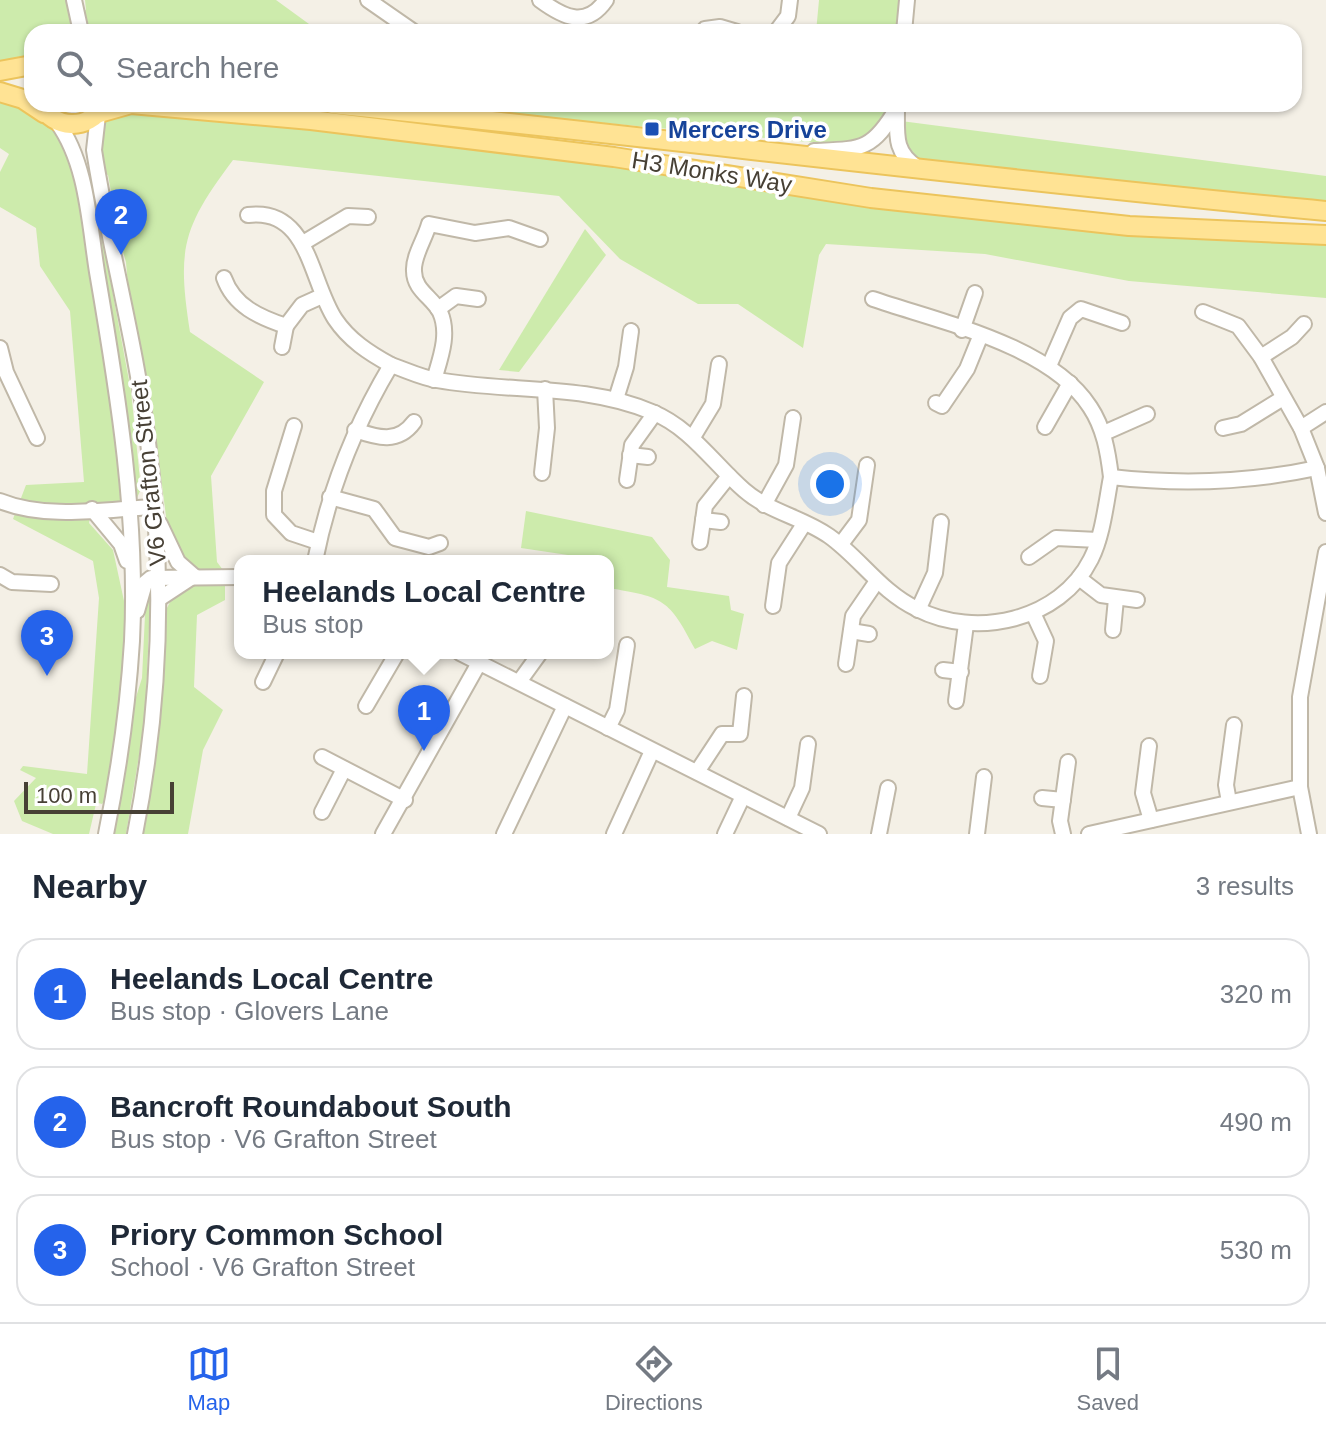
<!DOCTYPE html>
<meta charset="utf-8">
<style>
body{margin:0;font-family:Arial,sans-serif;background:#f6f6f7;color:#1f2937}
.scale{position:absolute;left:24px;bottom:20px;width:150px;box-sizing:border-box;padding-left:8px;border:4px solid #474035;border-top:0;font-size:22px;line-height:28px;white-space:nowrap;color:#474035;-webkit-text-stroke:6px #fff;paint-order:stroke}
.you{position:absolute;left:830px;top:484px;width:28px;height:28px;margin:-20px;border:6px solid #fff;border-radius:50%;background:#1a73e8;box-shadow:0 0 0 12px #1a73e833}
.badge{display:grid;place-items:center;width:52px;height:52px;border-radius:50%;background:#2563eb;color:#fff;font-size:26px;font-weight:700}
.pin{position:absolute;translate:-50% -66px;filter:drop-shadow(0 2px 4px #0008)}
.pin::after{content:'';position:absolute;top:42px;width:28px;height:24px;background:inherit;clip-path:polygon(0 0,100% 0,50% 100%)}
.popup{position:absolute;left:234px;top:555px;width:380px;height:104px;box-sizing:border-box;display:grid;place-content:center;border-radius:16px;background:#fff;filter:drop-shadow(0 2px 6px #0005);font-size:26px;white-space:nowrap;color:#747a83}
.popup b{font-size:30px;color:#1f2937}
.popup::after{content:'';position:absolute;left:50%;top:100%;margin-left:-16px;border:16px solid transparent;border-top-color:#fff}
.list{margin:0;padding:0;list-style:none}
h2{display:flex;justify-content:space-between;align-items:center;height:104px;margin:0;padding:0 32px;font-size:34px}
h2 small{font-size:26px;font-weight:400;color:#747a83}
.list li{display:grid;grid-template-columns:52px 1fr auto;gap:24px;align-items:center;box-sizing:border-box;height:112px;margin:0 16px 16px;padding:0 16px;border:2px solid #e0e1e3;border-radius:24px}
.list b{display:block;font-size:30px;white-space:nowrap}
.list p{margin:0;font-size:26px;white-space:nowrap;color:#747a83}
.list em{font-size:26px;font-style:normal;color:#747a83}
.icon{flex:none;width:44px;height:44px;fill:none;stroke:currentColor;stroke-width:2;stroke-linecap:round;stroke-linejoin:round}
.map{position:relative;flex:none;width:1326px;height:834px;overflow:hidden}
.search{position:absolute;background:#fff;box-shadow:0 2px 6px #0004;left:24px;right:24px;top:24px;height:88px;display:flex;align-items:center;gap:20px;box-sizing:border-box;padding:0 28px;border-radius:24px;color:#747a83;font-size:30px}
.sheet{height:488px;background:#fff}
nav{display:flex;justify-content:space-around;align-items:center;box-sizing:border-box;height:112px;border-top:2px solid #e0e1e3;background:#fff;font-size:22px;color:#747a83}
nav a{display:grid;justify-items:center;gap:4px}
nav .on{color:#2563eb}
.map>svg:first-child{display:block}
.green{fill:#cdebac}
.lines{fill:none;stroke-linecap:round;stroke-linejoin:round}
.minor-casing{stroke:#c0b8a8;stroke-width:18}
.major-casing{stroke:#ecc45c;stroke-width:22}
.minor{stroke:#fff;stroke-width:14}
.major{stroke:#ffe394;stroke-width:18}
.transit-dot{fill:#1a4fb4;stroke:#fff;stroke-width:3}
.labels{text-anchor:middle;dominant-baseline:central;stroke-width:7;stroke-linejoin:round;paint-order:stroke}
.transit-label{font-size:24px;font-weight:bold;fill:#164399;stroke:#fff;text-anchor:start}
.street-label{font-size:24px;fill:#474035;stroke:#fff}
</style>
<div class="map">
<svg width="1326" height="834" viewBox="0 0 1326 834">
<rect width="100%" height="100%" fill="#f4f0e6"/>
<g class="green">
<path d="M0,0H74L70,30L32,32V65L0,71Z"/>
<path d="M85,0H276L320,32H88L83,11L86,10Z"/>
<path d="M819,0H899L896,32H816Z"/>
<path d="M0,91L57,122L75,152L130,508L92,509L89,523L113,550L132,638L115,787L102,804L86,800L96,804L89,834H53L22,821L14,801L36,778L20,770L23,766L87,774L99,598L93,561L13,519L26,485L84,482L70,311L40,266L36,228L0,207V172L9,154L0,148Z"/>
<path d="M332,104H889L883,126L852,146L583,121L413,112Z"/>
<path d="M131,111L186,119L187,115H253L871,198L1279,234L1326,246V298L1129,281L985,254L826,244L819,255L803,348L738,304H698L620,259L559,196L233,160C182,228 177,249 190,332L264,382L211,476L217,562L223,570H199L186,562L168,532L157,446L129,300L126,262L110,210L114,209L108,175L103,173C100,153 97,136 108,118Z"/>
<path d="M901,121L1326,176V206L928,165L906,154Z"/>
<path d="M98,214L131,391L141,489L136,500L91,215Z"/>
<path d="M585,229L606,255L519,372L499,370Z"/>
<path d="M526,511L652,537L670,560L667,587L729,596L731,610L744,614L737,650L712,641L695,649C669,599 664,597 608,588V561L521,548Z"/>
<path d="M151,582L145,720L126,834H113L131,713L142,678L146,594Z"/>
<path d="M225,584V600L197,615L194,687L223,710L203,750L188,834H141L145,826L143,794L167,608C179,582 199,585 225,584Z"/>
</g>
<g class="lines">
<defs>
<g id="minor">
<path d="M74,0L81,32"/>
<path d="M368,0L414,32"/>
<path d="M540,0C563,17 586,29 606,0"/>
<path d="M705,29L720,27L737,32"/>
<path d="M776,32L788,16L790,0"/>
<path d="M904,32L907,0"/>
<path d="M897,109C897,135 894,152 917,167"/>
<path d="M98,115L94,150C109,247 136,343 148,442C165,573 161,704 135,834"/>
<path d="M57,122C87,163 89,222 97,272C118,394 138,518 132,641C128,706 119,770 106,834"/>
<path d="M814,151C861,149 872,151 897,108"/>
<path d="M248,215C309,207 310,281 335,319C349,340 369,353 391,365"/>
<path d="M303,243L348,216L368,217"/>
<path d="M224,278C234,306 259,317 286,326L302,305L322,296"/>
<path d="M873,299C940,322 1050,345 1090,407C1104,428 1108,452 1111,477"/>
<path d="M438,309L456,296L478,299"/>
<path d="M1203,312L1238,326L1261,357L1301,428L1317,468L1326,513"/>
<path d="M962,330L975,293"/>
<path d="M282,347L286,326"/>
<path d="M0,348L6,372L37,438"/>
<path d="M1261,357L1292,337L1304,324"/>
<path d="M1049,366L1070,318L1081,309L1122,323"/>
<path d="M434,380C440,359 450,334 440,312C432,297 414,290 414,271C413,256 425,239 429,224L475,233L509,228L540,239"/>
<path d="M616,399L626,367L631,331"/>
<path d="M936,403L942,406L967,369L980,337"/>
<path d="M294,426L274,491V515L291,533L318,542"/>
<path d="M1045,427L1070,383"/>
<path d="M1223,428L1241,424L1283,398"/>
<path d="M1301,428L1326,412"/>
<path d="M355,430C378,438 398,444 414,422"/>
<path d="M1104,433L1147,414"/>
<path d="M693,437L713,404L719,364"/>
<path d="M630,455L648,457"/>
<path d="M542,473L547,428L545,389"/>
<path d="M627,480L632,445L655,413"/>
<path d="M330,497L374,509L395,538L429,547L440,543"/>
<path d="M0,501C47,520 106,509 155,507"/>
<path d="M764,505L786,465L793,418"/>
<path d="M92,509L121,544L127,561"/>
<path d="M703,520L721,522"/>
<path d="M160,524L178,562L194,576"/>
<path d="M700,542L705,506L729,476"/>
<path d="M841,544L859,520L867,465"/>
<path d="M1029,557L1056,538L1098,540"/>
<path d="M315,561C329,490 354,427 391,365C406,370 422,378 437,380C509,393 583,383 652,412C691,428 713,463 744,490C769,512 802,517 829,536C860,558 881,592 917,609C975,639 1060,621 1091,559C1103,535 1106,503 1111,477C1182,485 1247,483 1317,468"/>
<path d="M0,575L12,582L51,584"/>
<path d="M1079,578L1101,595L1137,600"/>
<path d="M159,599L194,576"/>
<path d="M773,606L779,563L804,524"/>
<path d="M918,610L935,573L941,522"/>
<path d="M137,611L145,583L151,578L240,577"/>
<path d="M1033,613L1046,641L1040,676"/>
<path d="M1113,630L1116,599"/>
<path d="M851,631L869,634"/>
<path d="M460,653L819,834"/>
<path d="M846,664L853,616L877,581"/>
<path d="M943,670L961,672"/>
<path d="M263,682L277,653"/>
<path d="M519,682L540,653"/>
<path d="M956,701L966,624"/>
<path d="M366,706L397,653"/>
<path d="M608,728L617,710L627,645"/>
<path d="M1149,746L1143,793L1151,820"/>
<path d="M322,757L405,800"/>
<path d="M697,772L722,734H740L744,696"/>
<path d="M1042,798L1063,800"/>
<path d="M1229,802L1226,785L1234,725"/>
<path d="M322,812L344,769"/>
<path d="M788,818L802,788L808,744"/>
<path d="M383,834L479,663"/>
<path d="M504,834L565,706"/>
<path d="M614,834L652,751"/>
<path d="M725,834L743,796"/>
<path d="M879,834L888,788"/>
<path d="M977,834L984,777"/>
<path d="M1063,834L1060,821L1068,762"/>
<path d="M1089,834L1300,787"/>
<path d="M1309,834L1300,787V697L1326,552"/>
</g>
<g id="major">
<path d="M0,71L32,65"/>
<path d="M0,92L23,99L44,113"/>
<path d="M39,104C55,129 87,132 104,105"/>
<path d="M332,104C663,138 994,180 1326,211"/>
<path d="M99,113L131,104L311,120L614,157L871,198L1129,226L1326,235"/>
</g>
</defs>
<use href="#minor" class="minor-casing"/>
<use href="#major" class="major-casing"/>
<use href="#minor" class="minor"/>
<use href="#major" class="major"/>
</g>
<rect class="transit-dot" x="644" y="121" width="16" height="16" rx="4"/>
<g class="labels">
<g class="transit-label">
<text x="668" y="129">Mercers Drive</text>
</g>
<g class="street-label">
<text transform="translate(712 172) rotate(9)">H3 Monks Way</text>
<text transform="translate(148 473) rotate(-96)">V6 Grafton Street</text>
</g>
</g>
</svg>
<div class="scale">100 m</div>
<div class="you"></div>
<div class="pin badge" style="left:424px;top:751px">1</div>
<div class="popup"><b>Heelands Local Centre</b>Bus stop</div>
<div class="pin badge" style="left:121px;top:255px">2</div>
<div class="pin badge" style="left:47px;top:676px">3</div>
<div class="search"><svg class="icon" aria-label="search" viewBox="0 0 24 24"><circle cx="10" cy="10" r="6"/><path d="M15 15l6 6"/></svg>Search here</div>
</div>
<section class="sheet">
<h2>Nearby<small>3 results</small></h2>
<ul class="list">
<li><span class="badge">1</span><div><b>Heelands Local Centre</b><p>Bus stop · Glovers Lane</p></div><em>320 m</em></li>
<li><span class="badge">2</span><div><b>Bancroft Roundabout South</b><p>Bus stop · V6 Grafton Street</p></div><em>490 m</em></li>
<li><span class="badge">3</span><div><b>Priory Common School</b><p>School · V6 Grafton Street</p></div><em>530 m</em></li>
</ul>
</section>
<nav>
<a class="on"><svg class="icon" aria-label="map" viewBox="0 0 24 24"><path d="M3 6l6-2 6 2 6-2v14l-6 2-6-2-6 2zM9 4v14M15 6v14"/></svg>Map</a>
<a><svg class="icon" aria-label="directions" viewBox="0 0 24 24"><path d="M12 3l9 9-9 9-9-9zM9 14v-3h6M13 9l2 2-2 2"/></svg>Directions</a>
<a><svg class="icon" aria-label="saved" viewBox="0 0 24 24"><path d="M7 4h10v16l-5-4-5 4z"/></svg>Saved</a>
</nav>
